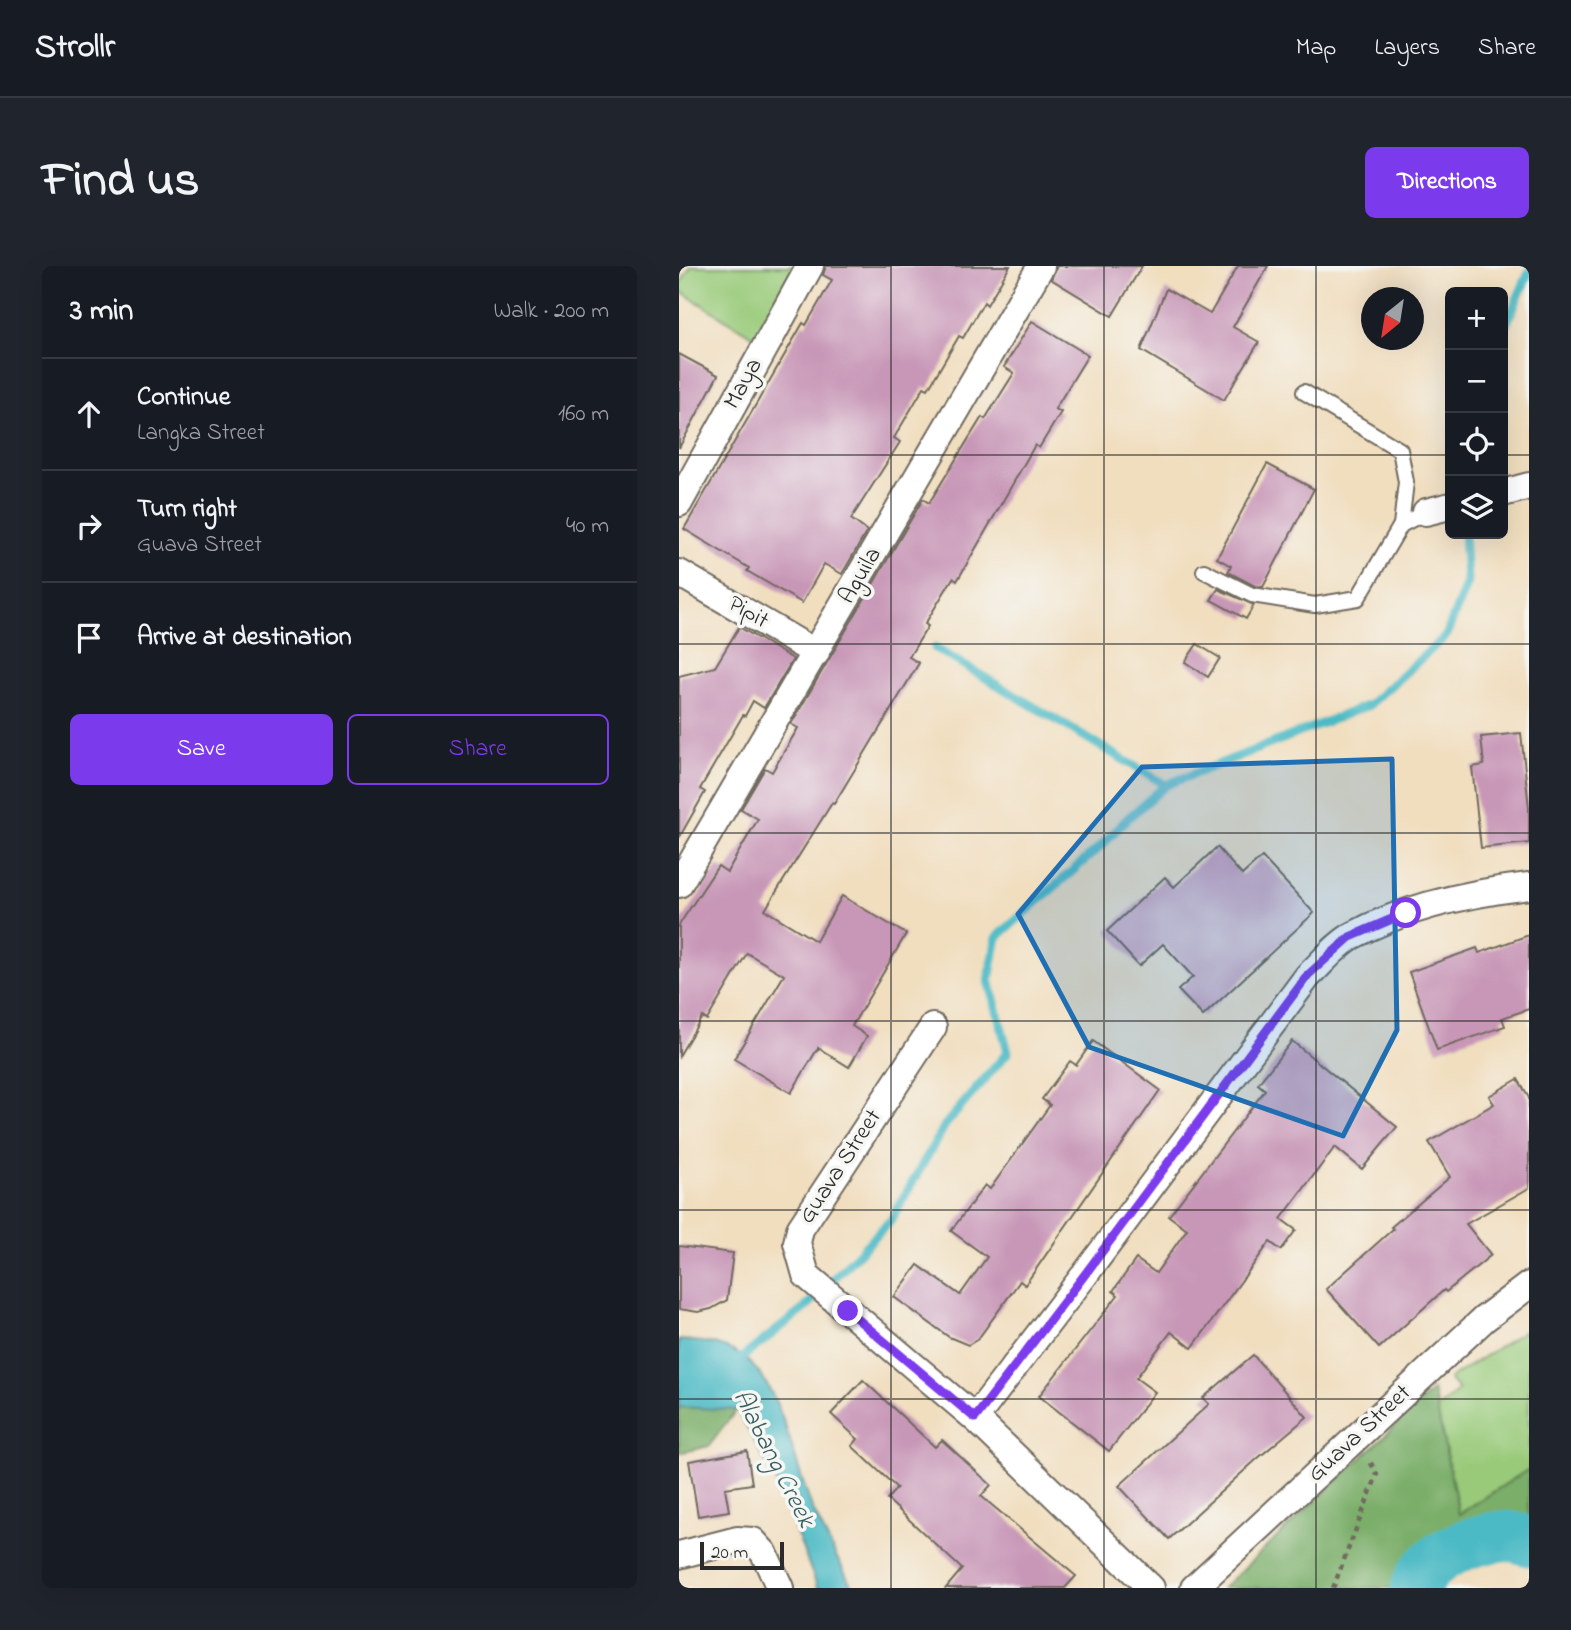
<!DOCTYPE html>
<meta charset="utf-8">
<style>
body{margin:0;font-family:"Indie Flower",sans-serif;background:#20242c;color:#f1f3f6}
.controls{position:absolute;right:21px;top:21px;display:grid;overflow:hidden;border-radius:10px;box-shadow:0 7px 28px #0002}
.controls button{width:63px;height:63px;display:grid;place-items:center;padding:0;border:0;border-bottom:2px solid #363941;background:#171b24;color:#f1f3f6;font:35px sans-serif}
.compass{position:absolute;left:682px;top:21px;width:63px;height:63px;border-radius:50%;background:#171b24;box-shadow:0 7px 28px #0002;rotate:210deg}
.scale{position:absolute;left:21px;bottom:18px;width:84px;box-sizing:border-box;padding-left:7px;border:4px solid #2b2b2b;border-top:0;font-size:19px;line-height:24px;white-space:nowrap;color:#2b2b2b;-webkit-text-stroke:5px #f6f6f2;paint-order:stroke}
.stop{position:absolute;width:21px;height:21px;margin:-16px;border:5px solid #7c3aed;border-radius:50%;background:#fff}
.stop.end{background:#7c3aed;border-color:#fff;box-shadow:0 2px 7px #0008}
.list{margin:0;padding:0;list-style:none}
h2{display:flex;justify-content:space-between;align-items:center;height:91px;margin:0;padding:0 28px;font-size:30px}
h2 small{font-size:23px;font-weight:400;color:#9ea1a6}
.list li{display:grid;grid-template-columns:46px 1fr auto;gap:21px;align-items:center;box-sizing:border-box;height:112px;padding:0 28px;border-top:2px solid #363941}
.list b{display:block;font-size:26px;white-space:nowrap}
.list p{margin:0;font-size:23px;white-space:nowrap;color:#9ea1a6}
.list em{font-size:23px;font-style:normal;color:#9ea1a6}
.actions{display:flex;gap:14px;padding:21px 28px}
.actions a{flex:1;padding:16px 0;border:2px solid #7c3aed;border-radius:10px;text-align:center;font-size:24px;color:#7c3aed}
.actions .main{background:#7c3aed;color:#fff}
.icon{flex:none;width:38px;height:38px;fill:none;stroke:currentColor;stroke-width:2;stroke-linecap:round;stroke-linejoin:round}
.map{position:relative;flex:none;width:850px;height:1322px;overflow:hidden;border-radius:10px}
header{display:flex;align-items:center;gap:42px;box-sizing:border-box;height:98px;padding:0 35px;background:#171b24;border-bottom:2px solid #363941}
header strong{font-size:33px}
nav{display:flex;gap:38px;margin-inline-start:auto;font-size:24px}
.intro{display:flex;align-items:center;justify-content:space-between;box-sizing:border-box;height:168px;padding:0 42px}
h1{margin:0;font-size:49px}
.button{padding:18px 32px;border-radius:10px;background:#7c3aed;color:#fff;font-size:24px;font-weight:700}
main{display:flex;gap:42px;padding:0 42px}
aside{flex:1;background:#171b24;border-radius:10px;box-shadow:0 7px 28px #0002}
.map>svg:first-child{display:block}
.green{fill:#99ca79;stroke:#627a52;stroke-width:2}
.forest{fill:#7aae69;stroke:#526c4a;stroke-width:2}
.water{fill:#4cbac5;stroke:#3c7278;stroke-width:2}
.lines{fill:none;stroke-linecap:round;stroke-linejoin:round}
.stream{stroke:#4cbac5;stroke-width:9}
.river{stroke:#4cbac5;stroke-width:51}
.building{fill:#c897b7}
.lane-casing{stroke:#706a5f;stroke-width:18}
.street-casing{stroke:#706a5f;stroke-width:30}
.path{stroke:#706a5f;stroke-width:4.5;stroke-dasharray:5 5;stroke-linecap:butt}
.lane{stroke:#fff;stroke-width:14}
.street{stroke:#fff;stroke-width:26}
.route{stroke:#7c3aed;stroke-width:9}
.marked{fill:#1f6fb2;fill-opacity:0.2;stroke:#1f6fb2;stroke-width:5;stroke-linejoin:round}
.grid{fill:none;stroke:#2b2b2b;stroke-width:2;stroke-opacity:0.55}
.labels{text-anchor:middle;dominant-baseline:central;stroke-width:7;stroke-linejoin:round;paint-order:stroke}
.street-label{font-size:24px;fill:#2b2b2b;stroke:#f6f6f2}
.water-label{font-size:26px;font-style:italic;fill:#375d61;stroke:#f6f6f2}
</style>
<header>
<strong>Strollr</strong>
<nav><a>Map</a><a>Layers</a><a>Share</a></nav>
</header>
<div class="intro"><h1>Find us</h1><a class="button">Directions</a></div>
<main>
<aside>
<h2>3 min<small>Walk · 200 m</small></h2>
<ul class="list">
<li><svg class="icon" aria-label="ahead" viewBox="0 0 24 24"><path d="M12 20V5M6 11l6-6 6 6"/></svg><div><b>Continue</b><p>Langka Street</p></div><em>160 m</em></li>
<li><svg class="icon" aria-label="right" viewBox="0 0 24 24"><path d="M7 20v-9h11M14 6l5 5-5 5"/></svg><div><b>Turn right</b><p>Guava Street</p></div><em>40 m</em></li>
<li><svg class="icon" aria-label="arrive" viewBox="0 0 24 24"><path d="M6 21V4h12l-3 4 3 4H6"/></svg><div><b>Arrive at destination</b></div></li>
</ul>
<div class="actions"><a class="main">Save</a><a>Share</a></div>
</aside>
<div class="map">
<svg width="850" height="1322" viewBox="0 0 850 1322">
<rect width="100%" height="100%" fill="#f6f6f2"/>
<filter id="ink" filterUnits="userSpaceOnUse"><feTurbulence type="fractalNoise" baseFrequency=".0143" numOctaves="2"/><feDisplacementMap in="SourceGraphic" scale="14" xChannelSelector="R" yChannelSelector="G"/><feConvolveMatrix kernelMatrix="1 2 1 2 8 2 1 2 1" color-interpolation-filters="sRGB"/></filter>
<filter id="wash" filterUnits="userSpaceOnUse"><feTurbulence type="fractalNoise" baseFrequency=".00686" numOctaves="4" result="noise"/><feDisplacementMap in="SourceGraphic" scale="28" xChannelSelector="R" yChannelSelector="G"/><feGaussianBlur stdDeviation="1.57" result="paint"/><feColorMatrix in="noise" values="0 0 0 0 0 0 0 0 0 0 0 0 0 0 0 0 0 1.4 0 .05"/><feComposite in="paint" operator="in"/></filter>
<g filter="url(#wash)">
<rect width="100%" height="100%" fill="#f1debf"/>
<g class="green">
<path d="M12,0H121L80,74L1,25L2,17Z"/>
<path d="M845,1065L850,1071V1203L780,1248L549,1322L780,1124L770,1113Z"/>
</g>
<g class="forest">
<path d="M754,1124L780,1248L850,1203V1264L754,1282L741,1322H544Z"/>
<path d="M0,1141L58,1143L30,1180L0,1187Z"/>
</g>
<path class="water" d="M0,1074C25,1075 51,1078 70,1096C106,1129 115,1201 135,1246C147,1272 161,1297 174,1322H139L97,1215L58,1144L0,1141Z"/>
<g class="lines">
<g class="stream">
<path d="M824,66L850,6"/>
<path d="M785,268L788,313"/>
<path d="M256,382L487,519"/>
<path d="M55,1098L126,1042L212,954L266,859L329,786L310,714L318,671L423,579L448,553L487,519L690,439L767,370L788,316"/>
</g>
<path class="river" d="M737,1322C748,1289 791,1274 823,1270C831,1269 841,1273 850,1275"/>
</g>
<g id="blocks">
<g class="building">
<path d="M147,0H331L308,39L305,36L284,72L280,70L249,123L245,121L215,172L221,176L172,253L188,265L163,308L145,298L123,337L68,305L70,302L5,263L124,57L127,59L153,14L144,9Z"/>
<path d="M378,0H463L433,50L372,13Z"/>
<path d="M559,0H589L554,61L580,76L545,134L462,84L487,23L531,48Z"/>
<path d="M353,55L409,89L376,143L382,146L360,182L356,179L278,315L274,312L246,358L249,360L230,391L240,397L155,538L153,537L86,644L137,675L163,630L227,668L173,760L188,770L170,801L139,782L112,827L55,793L105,709L68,687L28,754L23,751L0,790V659L39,600L48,606L79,553L62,543L86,502L93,506L119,462L112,458L244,233L250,237L303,151L306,153L335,107L325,101Z"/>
<path d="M0,88L39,109L0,182Z"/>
<path d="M588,198L635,223L584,321L576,320L549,306L552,300L538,292Z"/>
<path d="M539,323L575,339L567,353L532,334Z"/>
<path d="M60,361L114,393L85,442L74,435L66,450L64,449L21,523L26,526L0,572V410L36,401Z"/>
<path d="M518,378L541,392L529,411L506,396Z"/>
<path d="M842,467L850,542V577L802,582L793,501L805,499L802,471Z"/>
<path d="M538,581L563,609L583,591L635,647L524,750L499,724L514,711L484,678L460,700L428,665L486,611L495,621Z"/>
<path d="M850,669V743L823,752L826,760L758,784L730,706L798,682L800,687Z"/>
<path d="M414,775L481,824L346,1019L341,1015L299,1073L289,1079L270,1071L215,1031L239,999L281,1029L308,991L272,965L306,919L311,923L371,839L363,833L391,795L397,799Z"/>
<path d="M613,775L718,861L683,903L656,881L602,953L617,964L602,984L591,976L513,1082L492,1066L457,1112L476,1126L430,1185L360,1130L439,1029L434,1025L457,993L477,1007L508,963L490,950L586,824L579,818Z"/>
<path d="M839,813L850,832V922L787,958L812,989L767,1026L765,1024L700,1082L647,1023L714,963L712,961L771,911L750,876L815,838L810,830Z"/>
<path d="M0,980L54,987L48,1034L32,1043L19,1046L0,1043Z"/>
<path d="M574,1089L628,1151L578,1193L490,1273L440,1220L530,1138L524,1132Z"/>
<path d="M184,1114L256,1181L263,1174L312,1219L302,1230L397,1310L386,1322H267L283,1303L208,1233L218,1222L173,1180L179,1173L152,1148Z"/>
<path d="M68,1185L73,1218L46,1222L50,1245L19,1250L10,1195Z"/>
</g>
</g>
</g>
<g filter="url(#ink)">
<use href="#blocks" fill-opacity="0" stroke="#706a5f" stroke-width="2"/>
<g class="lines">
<defs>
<g id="lane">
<path d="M625,126L721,184L727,216L722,259"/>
<path d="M525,305L573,329L636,339L679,332L722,259L747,246"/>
</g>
<g id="street">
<path d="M824,227L850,220"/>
<path d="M0,237L131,0"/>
<path d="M747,246L771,240"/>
<path d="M0,307L137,387"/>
<path d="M0,618L362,0"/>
<path d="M254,761L121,963L118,977L127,1009L296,1152L472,1322"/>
<path d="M296,1152L407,1007L629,710C643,697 657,679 673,670C726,641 791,627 850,620"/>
<path d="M0,1289L58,1274L74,1275L85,1287L101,1322"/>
<path d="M515,1322L805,1053L850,1019"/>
</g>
</defs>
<use href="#lane" class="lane-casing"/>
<use href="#street" class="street-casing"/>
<path class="path" d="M654,1322L698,1209L690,1193"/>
<use href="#lane" class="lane"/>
<use href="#street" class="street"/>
</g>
</g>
<g class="lines" filter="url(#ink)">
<path class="route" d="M169,1045L296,1152L407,1007L629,709L671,671L727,647"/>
</g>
<path class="marked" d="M713,493L718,764L664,870L410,781L339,648L463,501Z"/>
<path class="grid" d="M212,0V1322M425,0V1322M637,0V1322M0,189H771M824,189H850M0,378H850M0,567H850M0,755H850M0,944H850M0,1133H850"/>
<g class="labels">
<g class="street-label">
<text transform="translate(65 118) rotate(-61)">Maya</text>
<text transform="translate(182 310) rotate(-60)">Aguila</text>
<text transform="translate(69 347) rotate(30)">Pipit</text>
<text transform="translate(162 901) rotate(-57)">Guava Street</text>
<text transform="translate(681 1168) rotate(-43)">Guava Street</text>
</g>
<g class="water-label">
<text transform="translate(94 1193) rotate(63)">Alabang Creek</text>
</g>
</g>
</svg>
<div class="controls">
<button>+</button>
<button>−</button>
<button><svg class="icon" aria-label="locate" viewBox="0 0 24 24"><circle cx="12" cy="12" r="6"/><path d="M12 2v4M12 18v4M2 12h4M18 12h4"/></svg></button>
<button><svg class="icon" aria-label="layers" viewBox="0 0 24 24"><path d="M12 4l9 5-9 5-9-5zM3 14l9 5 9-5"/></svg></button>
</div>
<svg class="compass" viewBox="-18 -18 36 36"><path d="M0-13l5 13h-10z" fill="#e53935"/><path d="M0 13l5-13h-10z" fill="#9ea1a6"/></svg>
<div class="scale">20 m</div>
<div class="stop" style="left:727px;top:647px"></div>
<div class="stop end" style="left:169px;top:1045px"></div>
</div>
</main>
